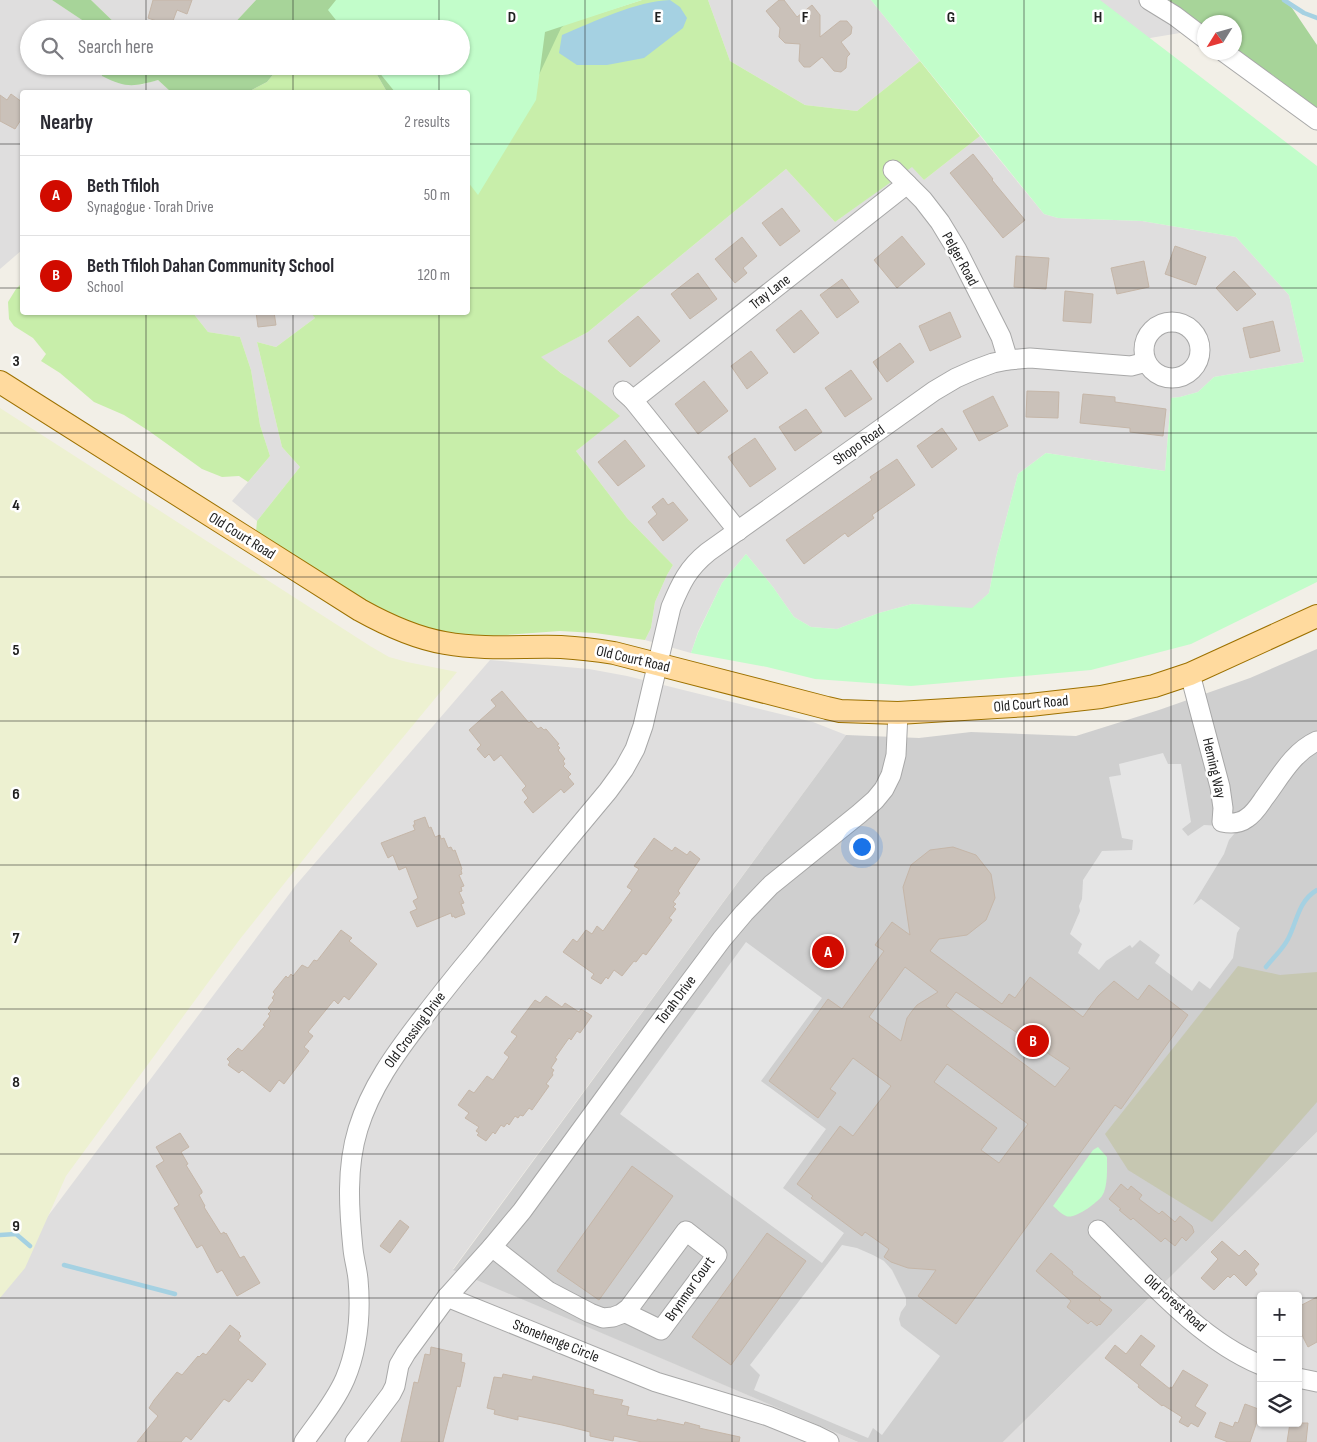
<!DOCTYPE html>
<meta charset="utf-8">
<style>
body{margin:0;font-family:"Sofia Sans Condensed",sans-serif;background:#f2f2f3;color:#2b2b33}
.controls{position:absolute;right:15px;bottom:15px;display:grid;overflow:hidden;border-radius:5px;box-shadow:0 1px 4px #0004}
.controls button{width:45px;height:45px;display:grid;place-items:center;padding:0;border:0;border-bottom:1px solid #e1e1e2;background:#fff;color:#2b2b33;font:25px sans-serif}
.compass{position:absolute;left:1197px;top:15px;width:45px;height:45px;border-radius:50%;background:#fff;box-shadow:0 1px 4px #0004;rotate:233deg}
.you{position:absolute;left:861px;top:846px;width:18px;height:18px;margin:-12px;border:4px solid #fff;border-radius:50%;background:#1a73e8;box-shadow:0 0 0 8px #1a73e833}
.badge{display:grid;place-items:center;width:32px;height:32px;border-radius:50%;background:#d10b00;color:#fff;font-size:16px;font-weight:700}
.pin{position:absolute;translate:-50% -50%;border:2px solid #fff;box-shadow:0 1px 5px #0006}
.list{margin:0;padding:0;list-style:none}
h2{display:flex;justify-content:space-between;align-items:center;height:65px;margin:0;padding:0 20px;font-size:21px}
h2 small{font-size:16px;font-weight:400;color:#7c7c81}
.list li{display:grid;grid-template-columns:32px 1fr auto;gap:15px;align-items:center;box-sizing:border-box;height:80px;padding:0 20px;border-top:1px solid #e1e1e2}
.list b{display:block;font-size:19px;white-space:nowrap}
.list p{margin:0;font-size:16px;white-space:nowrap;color:#7c7c81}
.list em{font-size:16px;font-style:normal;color:#7c7c81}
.icon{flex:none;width:28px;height:28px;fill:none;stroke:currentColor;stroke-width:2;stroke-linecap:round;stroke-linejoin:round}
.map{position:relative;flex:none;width:1317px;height:1442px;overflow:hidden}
.search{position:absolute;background:#fff;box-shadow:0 1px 4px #0004;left:20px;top:20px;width:450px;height:55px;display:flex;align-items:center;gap:12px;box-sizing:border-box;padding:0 18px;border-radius:28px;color:#7c7c81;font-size:19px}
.panel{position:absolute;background:#fff;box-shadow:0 1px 4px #0004;left:20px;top:90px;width:450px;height:225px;border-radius:5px}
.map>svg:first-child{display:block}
.residential{fill:#dfdede;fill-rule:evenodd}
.religious{fill:#cfcfcf}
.construction{fill:#c6c7b1}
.farmland{fill:#edf1d1}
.grass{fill:#c8eeaa}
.forest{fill:#a7d499}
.park{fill:#c2fdca}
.parking{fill:#e5e5e5}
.water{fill:#a5d1e2}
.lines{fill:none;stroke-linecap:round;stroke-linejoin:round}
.stream{stroke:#a5d1e2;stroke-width:4.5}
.building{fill:#cac1b9;stroke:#c5b6a8;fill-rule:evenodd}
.minor-casing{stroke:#a8a8a8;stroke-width:21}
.major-casing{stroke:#9d7100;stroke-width:24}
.minor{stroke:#fff;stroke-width:19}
.major{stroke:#ffda9e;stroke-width:22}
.grid{fill:none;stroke:#212121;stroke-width:1;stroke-opacity:0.55}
.labels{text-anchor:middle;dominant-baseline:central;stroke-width:5;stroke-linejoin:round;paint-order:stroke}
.street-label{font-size:15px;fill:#212121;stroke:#fff}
.grid-label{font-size:16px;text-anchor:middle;font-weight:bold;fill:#212121;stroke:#fff;stroke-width:5;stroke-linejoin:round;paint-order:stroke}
</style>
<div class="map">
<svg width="1317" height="1442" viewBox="0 0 1317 1442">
<rect width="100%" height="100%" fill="#f2efe7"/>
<g class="residential">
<path d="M0,0H52L82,20L86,29H29V66H99L102,76L140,85L158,80L171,92H22V250L0,269Z"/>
<path d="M91,0H256L229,29H121Z"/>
<path d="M708,0H871L920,61L857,111L805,105L730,61Z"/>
<path d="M1036,0H1161L1204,29L1138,40Z"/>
<path d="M980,136L1044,214L1058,218L1142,221L1236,237L1289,295L1304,362L1214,377L1198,392L1180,397L1171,398L1165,471L1046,453L1018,474L996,557L989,593L972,609L912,604L879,613L837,629L811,627L794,617L773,587L746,554L722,583L698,632L691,653L645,640L651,628L655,602L667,575L673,565L627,518L576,451L619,416L540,357L588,332L786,169L835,222L912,166L924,180Z"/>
<path d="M311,312L315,318L276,347L257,342L282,447L300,467L257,521L232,501L270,456L260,425L251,370L240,337L208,332L193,313Z"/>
<path d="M490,660L589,669L627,676L813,722L846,735L453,1269L858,1442H0V1280L296,885Z"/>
<path d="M1317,1132V1442H1003ZM1261,1296H1298V1423H1261Z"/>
</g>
<path class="religious" d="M1317,649V1132L1003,1442H858L453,1270L846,735L919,738L971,732L1076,736L1159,710L1250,678Z"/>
<path class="construction" d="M1238,966L1280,975L1317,972V1102L1212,1222L1128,1170L1105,1134Z"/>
<path class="farmland" d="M0,408L370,646L389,657L407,662L457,672L342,811L240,939L66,1176L25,1268L0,1298Z"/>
<g class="grass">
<path d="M642,0H708L730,61L805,105L857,111L920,61L980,136L924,180L912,167L835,222L786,169L588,332L541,357L561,373L591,393L620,416L576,451L627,518L673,565L667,575L655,602L651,628L645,640L595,633L560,631L466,638L429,630L359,601L256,532L257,521L300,467L282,447L257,342L276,347L315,318L311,313L468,312V148L544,31Z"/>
<path d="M280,66H372L387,92H248L267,82Z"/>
<path d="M22,283V312L193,313L208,332L240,337L251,370L260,425L270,456L248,482L239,476L222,477L202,469L149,431L124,415L94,402L60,373L41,361L46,354L33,338L14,326L9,319L8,302L16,289Z"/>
</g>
<g class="forest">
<path d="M52,0H91L121,29H86L82,20Z"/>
<path d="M256,0H633L576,15L561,28L529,96L468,92H387L372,66H461V29H346L341,24L325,29H229Z"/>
<path d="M1161,0H1283L1292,8L1317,45V110L1274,76L1235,49L1234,22H1204V29Z"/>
<path d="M99,66H280L267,82L248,92H171L158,80C133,87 126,88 102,76Z"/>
</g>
<g class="park">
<path d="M336,0H642L545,32L536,100L478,195L468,182V92H395L374,66H461V29H343L328,10Z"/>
<path d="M871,0H1100L1317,166V582L1191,644L1091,670L911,686L815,679L767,667L691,653L698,633L722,583L746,554L773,587L794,617L811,627L837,629L879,613L912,604L972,608L989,593L996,557L1018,474L1046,453L1165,471L1171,398L1180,397L1198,392L1214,377L1304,362L1289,295L1236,237L1142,221L1058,218L1044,214Z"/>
<path d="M1098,1147L1107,1157C1107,1168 1108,1187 1102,1196C1097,1203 1074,1220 1066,1216C1061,1214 1057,1209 1053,1206L1093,1150Z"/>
</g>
<g class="parking">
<path d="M1163,753L1168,764H1181L1191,822L1182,829L1188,836L1204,825L1240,827L1229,840L1224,854L1193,905L1201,899L1240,928L1237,933L1233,958L1210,989L1199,981L1192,991L1155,963L1160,955L1140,940L1132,948L1130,945L1106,961L1099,970L1078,953L1082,944L1070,934L1080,911L1079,906L1082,899L1083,880L1102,851L1132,850L1133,840L1122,838L1109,777L1121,775L1119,764Z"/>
<path d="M746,942L822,998L761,1081L826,1129L783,1188L844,1233L822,1263L620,1114Z"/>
<path d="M842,1245L857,1248L873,1255L884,1261L892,1270L906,1298V1305L901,1312L899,1319L901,1326L940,1356L882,1435L873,1428L868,1438L754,1390L760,1375L750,1365Z"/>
</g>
<path class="water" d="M670,0L680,7L687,18L683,28L644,58L607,65H577L559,53L562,35C593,22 637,1 670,0Z"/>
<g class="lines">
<g class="stream">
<path d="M1284,0L1304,13L1317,18"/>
<path d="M1266,967C1273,958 1283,949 1288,939C1297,922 1298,901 1317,890"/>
<path d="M0,1235L16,1234L30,1246"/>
<path d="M64,1265L175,1294"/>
</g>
</g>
<g class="building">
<path d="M153,0H192L187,14L177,10L171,26L148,18Z"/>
<path d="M779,0H784L797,17L812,5L820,15V37L840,21H847L852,27L851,34L841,42L850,54L847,57L846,68L841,72L834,71L822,57L810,67H804L799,61L800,44L785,43L779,37L780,28L766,11Z"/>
<path d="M11,94L22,102V118L15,129L0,121V95L7,100Z"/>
<path d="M973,154L993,179L992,180L1025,220L1003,238L950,173Z"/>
<path d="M782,208L800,231L780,246L762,223Z"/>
<path d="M902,236L925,264L897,288L874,260Z"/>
<path d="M742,237L757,256L743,268L747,273L735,283L715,259Z"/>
<path d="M1175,246L1206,257L1196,285L1165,274Z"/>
<path d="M1016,256L1049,258L1046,289L1014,287Z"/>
<path d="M1144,261L1149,287L1117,294L1111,268Z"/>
<path d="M1234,271L1256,294L1237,311L1216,288Z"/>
<path d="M698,273L717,299L690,319L671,294Z"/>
<path d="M842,279L859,302L837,318L820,295Z"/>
<path d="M1065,291L1093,294L1091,323L1063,321Z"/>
<path d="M801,310L819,333L794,353L776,330Z"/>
<path d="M256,312H274L276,325L258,327Z"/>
<path d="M950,312L961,337L930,351L919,326Z"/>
<path d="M638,316L660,341L630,367L608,341Z"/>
<path d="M1273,321L1280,351L1250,358L1243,328Z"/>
<path d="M900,343L914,362L887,382L873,362Z"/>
<path d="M751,351L768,373L747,389L731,366Z"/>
<path d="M851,370L872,399L845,417L825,388Z"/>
<path d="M704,381L728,411L698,434L675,404Z"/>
<path d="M1027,391L1059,392L1058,418L1026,417Z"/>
<path d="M1083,394L1115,397V402L1166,409L1163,436L1130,432V428L1080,423Z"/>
<path d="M993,396L1008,426L979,441L963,411Z"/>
<path d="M806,409L822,432L795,451L779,427Z"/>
<path d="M942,428L957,449L932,468L917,446Z"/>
<path d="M755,438L776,469L750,487L728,457Z"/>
<path d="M625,440L645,466L618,486L598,462Z"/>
<path d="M897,459L915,485L872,515L874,518L848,537L845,533L804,564L786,540L872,480L870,477Z"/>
<path d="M663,498L668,505L673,502L688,520L663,541L648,522L657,514L652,507Z"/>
<path d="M502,691L529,723L531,721L538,729L541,727L544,730L546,729L559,744L557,745L560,748L558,750L565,759L563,761L565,764L563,766L571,774L568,777L574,784L564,793L561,789L533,813L524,802L528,798L522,790L526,786L501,755L494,761L489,754L485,758L477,749L481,745L469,730L496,706L491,700Z"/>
<path d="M425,817L429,828L431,827L435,837L440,835L441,839L444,838L448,848L451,847L453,851L455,850L462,869L461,870L462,874L459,875L464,886L461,887L462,891L459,892L464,903L461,904L465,914L455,918L454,916L452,917L451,913L417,927L410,912L417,909L413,901L418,898L409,875L406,867L399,870L393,855L388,858L381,843L415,830L413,825H415L414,821Z"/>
<path d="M654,838L672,851L675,847L687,855L690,851L700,859L678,891L680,893L673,902L676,904L673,907L676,909L669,918L672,920L646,955L643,953L636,962L634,961L622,976L614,970L608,979L606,977L601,984L591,978L594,974L563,952L573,939L577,942L586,930L592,934L597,926L603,931L632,890L627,887L639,869L634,866Z"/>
<path d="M953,847L976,855L991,874L995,898L986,920L967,935L939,939L930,951L1002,1004L1009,994L1015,998L1030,977L1083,1017L1098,996L1114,981L1138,1000L1149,985L1188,1015L1121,1109L1115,1105L956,1324L918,1296L936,1270L908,1268L891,1262L884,1257L889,1249L865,1232L862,1236L811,1198L813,1196L797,1184L840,1126L853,1136L891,1086L853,1058L830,1089L836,1093L818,1118L769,1081L828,999L842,1009L884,951L875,945L892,922L910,935L903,887L911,865L930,850ZM905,967L938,992L917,1005L912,1011L907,1018L901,1041L869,1017ZM956,992L1070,1068L1055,1087L946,1006ZM947,1064L1028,1124L999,1163L981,1150L997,1128L934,1082Z"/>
<path d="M341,930L352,938L349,941L377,964L349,1000L344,996L338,1004L334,1000L308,1032L313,1036L304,1047L309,1051L284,1084L279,1080L270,1092L242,1070L239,1073L228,1065L230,1062L227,1059L238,1048L242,1051L265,1026L263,1025L270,1016L268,1014L271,1011L268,1008L274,1000L272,998L275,994L273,992L286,976L288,978L291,974L293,976L302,965L308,968L314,960L317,961Z"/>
<path d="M546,996L562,1007L565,1003L579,1012L581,1009L592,1016L580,1033L577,1031L571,1040L569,1038L555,1058L557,1059L551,1068L554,1070L552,1073L553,1075L546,1084L549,1086L532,1110L529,1108L523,1116L520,1115L518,1118L515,1116L509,1125L507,1123L504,1127L501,1125L495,1134L493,1132L486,1141L477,1135L479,1133L476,1131L479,1127L465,1118L469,1113L458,1105L469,1090L474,1093L487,1076L493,1080L509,1057L504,1053L517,1036L511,1032L535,1000L540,1003Z"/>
<path d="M180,1133L189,1147L181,1152L188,1164L186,1165L202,1191V1193L199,1195L205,1206L204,1207L221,1234L224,1232L225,1234L226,1233L240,1258L244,1256L260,1283L237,1296L222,1270L217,1273L202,1245L197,1248L174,1208L179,1205L156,1166L164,1161L156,1147Z"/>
<path d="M632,1166L673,1196L599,1300L557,1271Z"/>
<path d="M1121,1184L1128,1190L1131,1186L1142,1195L1139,1199L1159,1214L1162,1211L1175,1222L1180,1216L1192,1226L1194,1232L1186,1241L1182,1237L1175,1246L1165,1238L1161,1242L1133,1218L1131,1220L1119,1210L1121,1209L1109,1199Z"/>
<path d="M400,1220L409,1227L390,1253L380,1246Z"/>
<path d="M767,1233L806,1261L731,1365L692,1337Z"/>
<path d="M1222,1241L1239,1256L1245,1250L1259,1264L1254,1270L1257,1274L1246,1286L1234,1274L1230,1278L1228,1276L1214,1290L1201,1278L1218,1259L1211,1252Z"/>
<path d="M1051,1253L1073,1272L1072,1274L1101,1297L1099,1300L1112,1310L1100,1325L1099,1324L1097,1326L1091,1321L1088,1324L1067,1307L1071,1301L1036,1271Z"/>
<path d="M1317,1297V1342L1308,1347L1298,1327V1307Z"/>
<path d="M230,1325L240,1333L239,1334L241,1336L238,1340L266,1364L252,1382L248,1379L229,1402L224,1399L191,1440L186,1436L181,1442H137L158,1416L149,1408L154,1400L177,1372L182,1375L198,1356L199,1357L203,1353L206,1355Z"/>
<path d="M1141,1335L1155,1346L1140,1365L1170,1389V1387L1172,1388L1183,1370L1208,1385L1195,1406L1206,1413L1198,1427L1191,1423L1188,1427L1179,1422L1182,1417L1163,1405L1162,1406L1138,1387L1139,1385L1105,1358L1115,1345L1126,1354Z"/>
<path d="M431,1347L462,1354L461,1362L465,1363L460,1387L457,1386L443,1442H401L414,1382L418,1383L425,1354L430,1355Z"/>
<path d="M503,1374L532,1380L533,1376L594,1390L593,1394L623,1400L621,1405L629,1407L627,1415L657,1421V1419L684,1425L685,1422L700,1426L699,1428L740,1437L739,1442H642L614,1436L613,1441L590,1436V1432L562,1425L518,1416V1420L494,1414L495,1410L487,1408L494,1377L502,1378Z"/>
<path d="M1245,1404L1261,1410L1250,1442H1228L1215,1437L1220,1422L1233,1427L1235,1422L1238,1423Z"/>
<path d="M1290,1423H1308L1306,1442H1287Z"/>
</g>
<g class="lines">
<defs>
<g id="minor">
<path d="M1149,0L1175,16L1204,38"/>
<path d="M1224,52L1317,120"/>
<path d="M893,170L923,200L940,222L957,250L1001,337L1008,360"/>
<circle cx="1172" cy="350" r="28"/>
<path d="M623,391L633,400L738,531"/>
<path d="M633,400L907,184"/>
<path d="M1190,674L1220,787L1223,808L1222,822C1231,824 1239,824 1247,818C1255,813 1260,804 1265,797C1280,777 1293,752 1317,741"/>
<path d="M1098,1230C1146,1277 1198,1339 1261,1365"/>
<path d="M492,1247L548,1291L590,1313L603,1318L613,1317L621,1314L629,1308L686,1231L717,1255L661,1330L624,1312"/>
<path d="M447,1297L656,1382L768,1416L815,1435L829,1442"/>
<path d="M1298,1378L1317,1382"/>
<path d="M304,1442C318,1422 335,1402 345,1379C358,1348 361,1312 358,1279C357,1269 354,1259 353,1249C349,1210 346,1168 358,1129C371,1087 395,1054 422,1019C439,997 456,975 474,954C518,899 563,845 608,791L624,769L635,749L643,726L671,607C681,583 688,568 708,552L934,391L956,378L974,370L993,363L1008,360L1030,358L1131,366L1146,362"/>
<path d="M355,1442L391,1394L395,1386L399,1365L406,1353L447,1297L492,1247L522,1211L657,1026L722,939L744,913L771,885L859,814L875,800L884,789L891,775L896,755L898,713"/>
</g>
<path id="major" d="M0,382L360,610C387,625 415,638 445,643C484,650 522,646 561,647C579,648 596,650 614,653L827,708L840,711L898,713L1030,705L1101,697L1154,686L1190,674L1317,616"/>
</defs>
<use href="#minor" class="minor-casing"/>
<use href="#major" class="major-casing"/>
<use href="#minor" class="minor"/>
<use href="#major" class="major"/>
</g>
<path class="grid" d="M146,0V29M293,0V29M439,0V29M585,0V1442M732,0V1442M878,0V1442M1024,0V1442M1171,0V1442M146,66V92M293,66V92M439,66V92M0,144H22M468,144H1317M0,288H22M468,288H1317M146,312V1442M293,312V1442M439,312V1442M0,433H1317M0,577H1317M0,721H1317M0,865H1317M0,1009H1317M0,1154H1317M0,1298H1261M1298,1298H1317"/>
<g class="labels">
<g class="street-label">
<text transform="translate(960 259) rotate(61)">Pelger Road</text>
<text transform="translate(770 292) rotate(-38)">Tray Lane</text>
<text transform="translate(859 445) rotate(-35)">Shopo Road</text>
<text transform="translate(242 536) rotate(32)">Old Court Road</text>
<text transform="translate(633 659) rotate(13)">Old Court Road</text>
<text transform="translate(1031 704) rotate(-5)">Old Court Road</text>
<text transform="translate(1214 768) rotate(77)">Heming Way</text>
<text transform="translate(676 1000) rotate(-53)">Torah Drive</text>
<text transform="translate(415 1030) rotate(-53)">Old Crossing Drive</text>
<text transform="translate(690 1289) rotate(-55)">Brynmor Court</text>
<text transform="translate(1175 1303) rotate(42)">Old Forest Road</text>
<text transform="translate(556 1341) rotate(22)">Stonehenge Circle</text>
</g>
</g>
<g class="grid-label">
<text x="512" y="22">D</text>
<text x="658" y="22">E</text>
<text x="805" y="22">F</text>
<text x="951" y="22">G</text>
<text x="1098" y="22">H</text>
<text x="16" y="366">3</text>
<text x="16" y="510">4</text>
<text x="16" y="655">5</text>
<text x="16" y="799">6</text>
<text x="16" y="943">7</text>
<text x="16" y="1087">8</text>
<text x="16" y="1231">9</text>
</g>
</svg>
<div class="controls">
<button>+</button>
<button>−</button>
<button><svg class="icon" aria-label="layers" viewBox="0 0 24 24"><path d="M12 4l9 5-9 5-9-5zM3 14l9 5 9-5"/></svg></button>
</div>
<svg class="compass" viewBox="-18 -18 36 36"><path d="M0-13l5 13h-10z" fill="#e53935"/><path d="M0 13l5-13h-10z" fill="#7c7c81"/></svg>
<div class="you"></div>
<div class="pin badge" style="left:828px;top:952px">A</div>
<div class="pin badge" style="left:1033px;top:1041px">B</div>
<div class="search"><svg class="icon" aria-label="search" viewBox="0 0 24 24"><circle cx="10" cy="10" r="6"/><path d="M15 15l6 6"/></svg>Search here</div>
<section class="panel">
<h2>Nearby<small>2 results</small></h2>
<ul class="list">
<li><span class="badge">A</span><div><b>Beth Tfiloh</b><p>Synagogue · Torah Drive</p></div><em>50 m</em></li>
<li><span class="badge">B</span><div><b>Beth Tfiloh Dahan Community School</b><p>School</p></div><em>120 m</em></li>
</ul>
</section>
</div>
